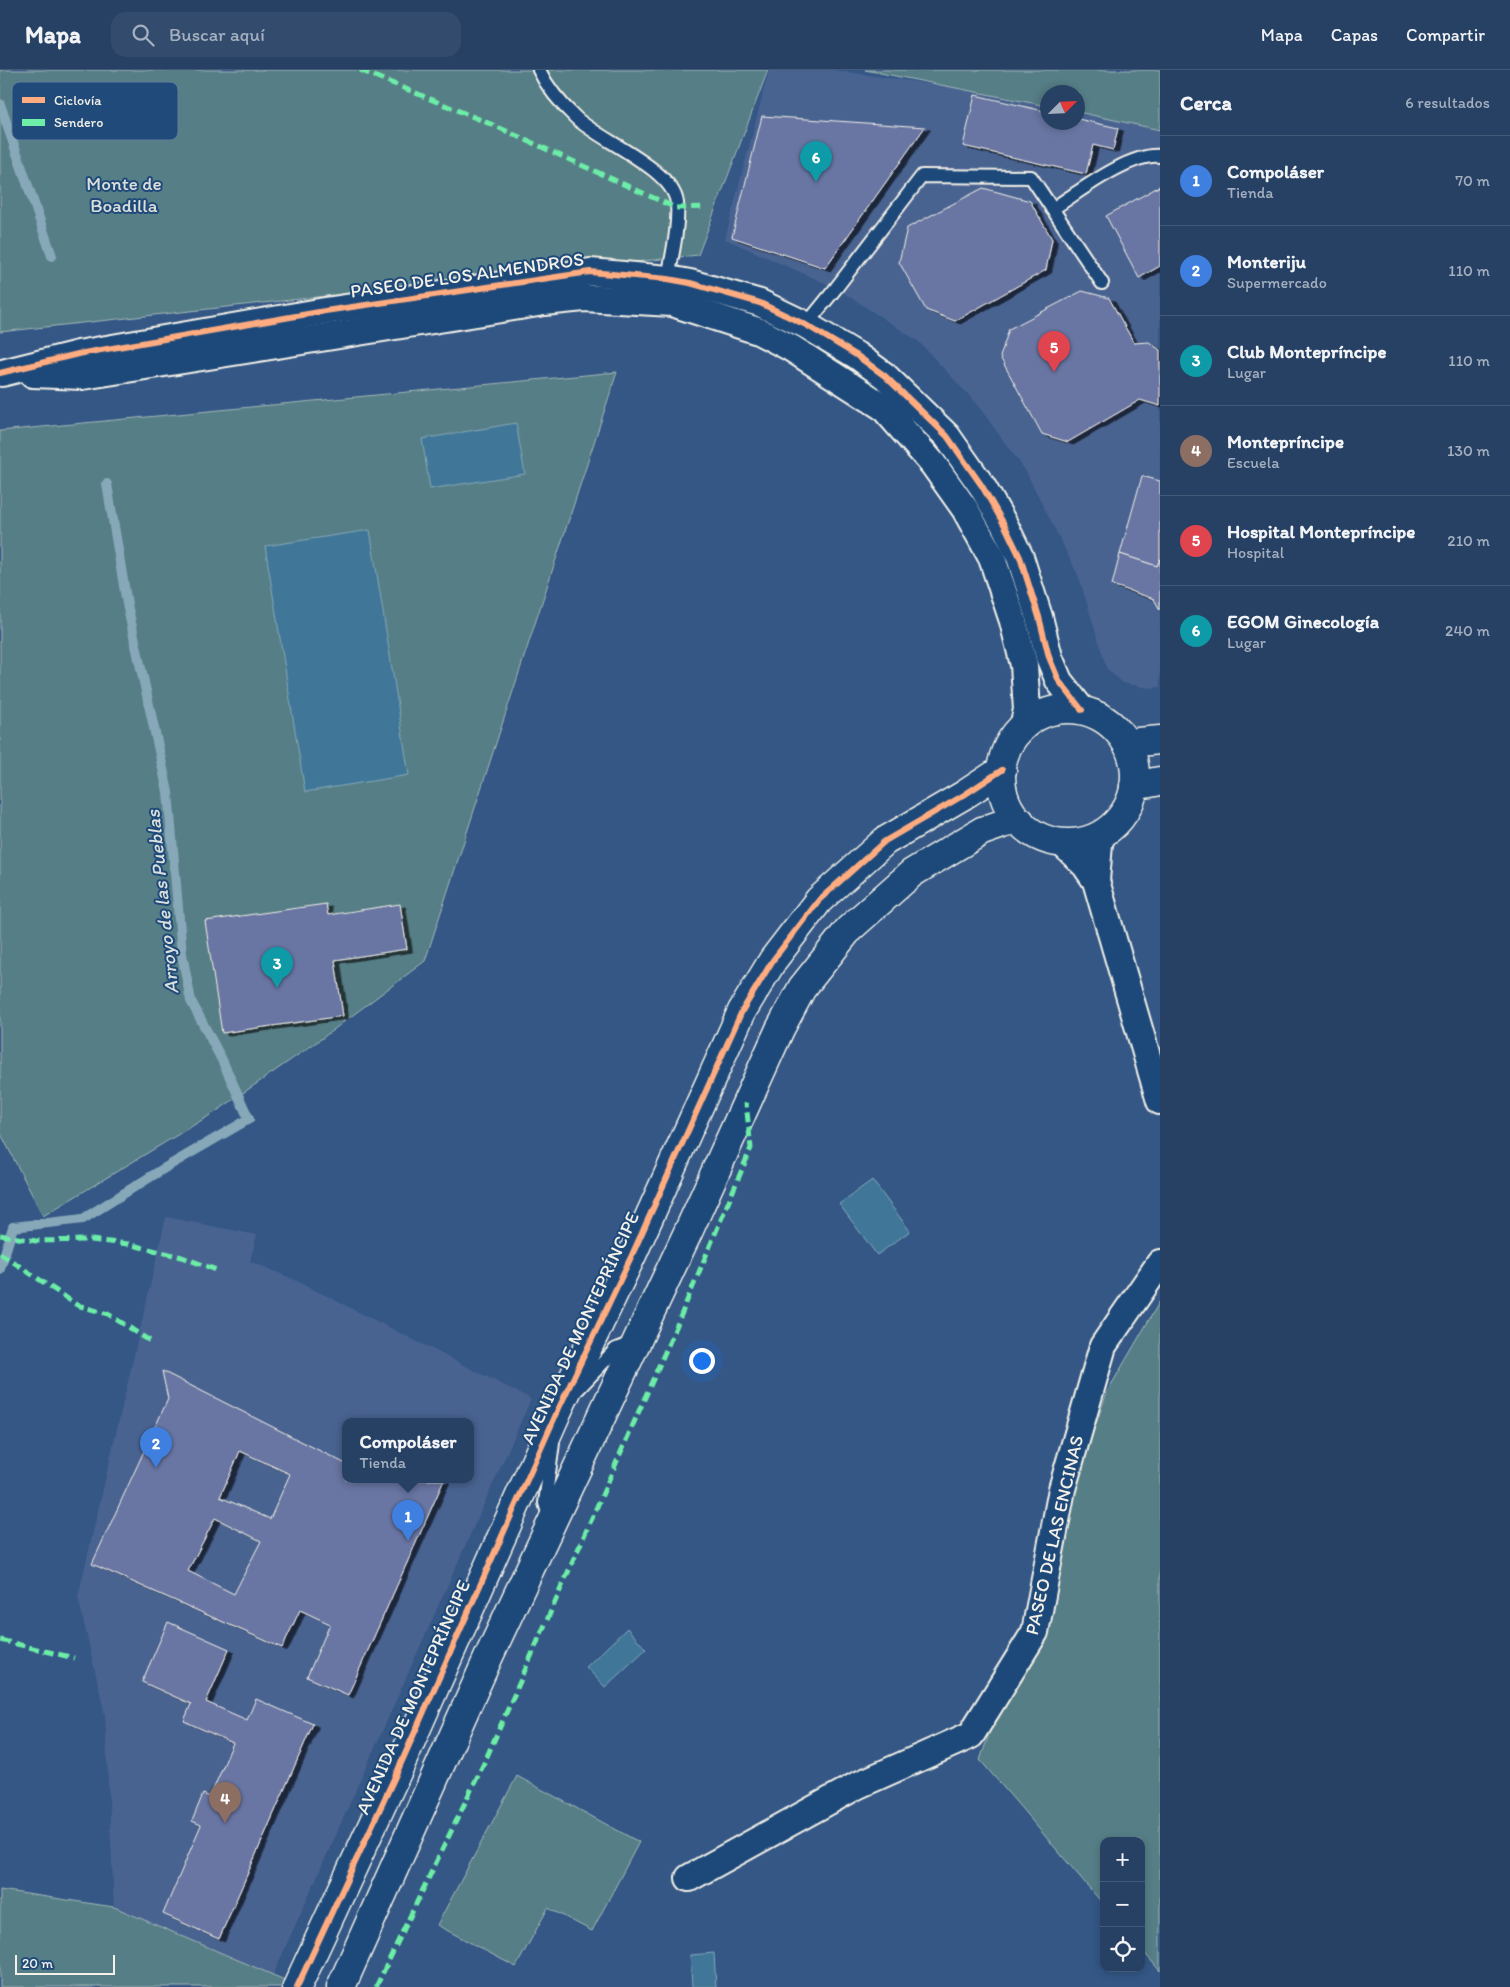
<!DOCTYPE html>
<html lang="es">
<meta charset="utf-8">
<style>
body{margin:0;font-family:Itim,sans-serif;background:#334c6d;color:#f1f3f6}
.controls{position:absolute;right:15px;bottom:15px;display:grid;overflow:hidden;border-radius:10px;box-shadow:0 2px 8px #0003}
.controls button{width:45px;height:45px;display:grid;place-items:center;padding:0;border:0;border-bottom:1px solid #435a78;background:#274164;color:#f1f3f6;font:25px sans-serif}
.compass{position:absolute;left:1040px;top:15px;width:45px;height:45px;border-radius:50%;background:#274164;box-shadow:0 2px 8px #0003;rotate:66deg}
.scale{position:absolute;left:15px;bottom:12px;width:100px;box-sizing:border-box;padding-left:5px;border:2px solid #f4f1e8;border-top:0;font-size:14px;line-height:18px;white-space:nowrap;color:#f4f1e8;-webkit-text-stroke:4px #1f4a7a;paint-order:stroke}
.you{position:absolute;left:701px;top:1290px;width:18px;height:18px;margin:-12px;border:4px solid #fff;border-radius:50%;background:#1a73e8;box-shadow:0 0 0 8px #1a73e833}
.badge{display:grid;place-items:center;width:32px;height:32px;border-radius:50%;background:#ff9aa2;color:#fff;font-size:16px;font-weight:700}
.pin{position:absolute;translate:-50% -41px;filter:drop-shadow(0 1px 2px #0008)}
.pin::after{content:'';position:absolute;top:26px;width:18px;height:15px;background:inherit;clip-path:polygon(0 0,100% 0,50% 100%)}
.popup{position:absolute;left:342px;top:1348px;width:132px;height:65px;box-sizing:border-box;display:grid;place-content:center;border-radius:10px;background:#274164;filter:drop-shadow(0 1px 4px #0005);font-size:16px;white-space:nowrap;color:#a4afbf}
.popup b{font-size:19px;color:#f1f3f6}
.popup::after{content:'';position:absolute;left:50%;top:100%;margin-left:-10px;border:10px solid transparent;border-top-color:#274164}
.list{margin:0;padding:0;list-style:none}
h2{display:flex;justify-content:space-between;align-items:center;height:65px;margin:0;padding:0 20px;font-size:21px}
h2 small{font-size:16px;font-weight:400;color:#a4afbf}
.list li{display:grid;grid-template-columns:32px 1fr auto;gap:15px;align-items:center;box-sizing:border-box;height:90px;padding:0 20px;border-top:1px solid #435a78}
.list b{display:block;font-size:19px;white-space:nowrap}
.list p{margin:0;font-size:16px;white-space:nowrap;color:#a4afbf}
.list em{font-size:16px;font-style:normal;color:#a4afbf}
.icon{flex:none;width:28px;height:28px;fill:none;stroke:currentColor;stroke-width:2;stroke-linecap:round;stroke-linejoin:round}
.map{position:relative;flex:none;width:1160px;height:1917px;overflow:hidden}
header{display:flex;align-items:center;gap:30px;box-sizing:border-box;height:70px;padding:0 25px;background:#274164;border-bottom:1px solid #435a78}
header strong{font-size:24px}
nav{display:flex;gap:28px;margin-inline-start:auto;font-size:18px}
.search{width:350px;height:45px;background:#334c6d;display:flex;align-items:center;gap:12px;box-sizing:border-box;padding:0 18px;border-radius:15px;color:#a4afbf;font-size:19px}
main{display:flex}
aside{flex:1;background:#274164}
.map>svg:first-child{display:block}
.built{fill:#486391;fill-rule:evenodd}
.green{fill:#567e86;stroke:#a5b8b7}
.water{fill:#3f7798;stroke:#87a8b8}
.lines{fill:none;stroke-linecap:round;stroke-linejoin:round}
.stream{stroke:#87a8b8;stroke-width:10}
.building{fill:#6976a3;stroke:#f4f1e8;fill-rule:evenodd;filter:url(#shadow)}
.service-casing{stroke:#f4f1e8;stroke-width:16}
.minor-casing{stroke:#f4f1e8;stroke-width:30}
.tertiary-casing{stroke:#f4f1e8;stroke-width:31}
.service{stroke:#1f4a7a;stroke-width:12}
.minor{stroke:#1f4a7a;stroke-width:26}
.tertiary{stroke:#1f4a7a;stroke-width:28}
.quiet{stroke:#6deda7;stroke-width:5;stroke-dasharray:10 5;stroke-linecap:butt}
.cycleway-casing{stroke:#1f4a7a;stroke-width:9}
.cycleway{stroke:#ffac80;stroke-width:6}
.labels{text-anchor:middle;dominant-baseline:central;stroke-width:4;stroke-linejoin:round;paint-order:stroke}
.park-label{font-size:19px;fill:#dce0d9;stroke:#1f4a7a}
.street-label{font-size:19px;fill:#f4f1e8;stroke:#1f4a7a}
.water-label{font-size:20px;font-style:italic;fill:#d9dfdc;stroke:#1f4a7a}
.key{fill:#1f4a7a;stroke:#5f7c9b;stroke-width:1}
.key-label{font-size:14px;fill:#f4f1e8}
</style>
<header>
<strong>Mapa</strong>
<div class="search"><svg class="icon" aria-label="search" viewBox="0 0 24 24"><circle cx="10" cy="10" r="6"/><path d="M15 15l6 6"/></svg>Buscar aquí</div>
<nav><a>Mapa</a><a>Capas</a><a>Compartir</a></nav>
</header>
<main>
<div class="map">
<svg width="1160" height="1917" viewBox="0 0 1160 1917">
<defs>
<filter id="shadow"><feDropShadow dx="5.5" dy="3" stdDeviation="0" flood-color="#0009"/></filter>
</defs>
<rect width="100%" height="100%" fill="#345786"/>
<filter id="ink" filterUnits="userSpaceOnUse"><feTurbulence type="fractalNoise" baseFrequency=".02" numOctaves="2"/><feDisplacementMap in="SourceGraphic" scale="10" xChannelSelector="R" yChannelSelector="G"/><feConvolveMatrix kernelMatrix="1 2 1 2 8 2 1 2 1" color-interpolation-filters="sRGB"/></filter>
<g filter="url(#ink)">
<g class="built">
<path d="M769,0H833L959,18L1047,36L1048,52H1078V42L1160,60V617L1149,618L1123,613L1107,599L1079,507L1025,400L976,333L918,271L836,218L725,169Z"/>
<path d="M166,1147L257,1165L250,1191L293,1209L531,1329L273,1905L114,1837L105,1645L78,1527ZM346,1352H470V1410H346Z"/>
</g>
<g class="green">
<path d="M0,0H768L698,185L0,262Z"/>
<path d="M865,0H1160V60L1078,42V22H1048L1047,36Z"/>
<path d="M617,302L425,891L321,969L217,1041L43,1146L0,1062V361Z"/>
<path d="M1160,1231V1901L1141,1879V1771H1104V1835L980,1690L1107,1322Z"/>
<path d="M517,1706L639,1772L592,1861L548,1838L516,1897L437,1855Z"/>
<path d="M0,1820L114,1837L301,1917H0Z"/>
</g>
<g class="water">
<path d="M516,353L525,404L430,419L422,369Z"/>
<path d="M370,460L409,705L305,722L265,476Z"/>
<path d="M872,1110L910,1161L877,1185L839,1134Z"/>
<path d="M627,1558L646,1579L605,1617L586,1597Z"/>
<path d="M714,1883L716,1917H692L690,1885Z"/>
</g>
<g class="lines">
<g class="stream">
<path d="M0,34L52,186"/>
<path d="M0,1199L13,1157L83,1149L163,1099L249,1049L222,990L191,931L182,884L168,722L127,534L107,414"/>
</g>
</g>
<g class="building">
<path d="M975,25L1048,42V52H1078V49L1118,58L1113,80L1093,75L1086,104L963,76Z"/>
<path d="M762,46L925,57L825,198L732,167Z"/>
<path d="M1160,116V196L1139,208L1106,146Z"/>
<path d="M983,118L1030,131L1052,169L1046,200L955,251L926,240L899,192L907,158Z"/>
<path d="M1082,221L1109,228L1134,273L1149,272L1160,280V336L1140,330L1068,372L1042,364L1000,287L1009,259Z"/>
<path d="M1142,406L1160,411V489L1157,496L1120,484Z"/>
<path d="M1120,484L1157,496L1160,489V540L1154,529L1112,515Z"/>
<path d="M326,834L328,845L400,834L407,879L335,890L343,946L222,963L205,851Z"/>
<path d="M162,1301L346,1394V1410H444L348,1625L307,1607L330,1554L300,1540L282,1578L92,1494L168,1329ZM240,1381L290,1404L270,1449L220,1427ZM215,1448L261,1471L234,1524L188,1501Z"/>
<path d="M168,1552L229,1579L206,1632L247,1650L256,1629L313,1654L219,1869L163,1844L201,1755L192,1751L203,1724L210,1727L233,1673L184,1651L191,1634L142,1612Z"/>
</g>
<g class="lines">
<defs>
<g id="service">
<path d="M539,0C547,17 562,35 576,48C601,71 673,99 677,133C679,157 672,185 668,209"/>
<path d="M1052,139C1079,122 1129,83 1160,86"/>
<path d="M806,255L836,218L922,106L1031,107L1102,213"/>
<path d="M578,1319L616,1279L634,1272"/>
<path d="M550,1449L545,1433L553,1373"/>
</g>
<g id="minor">
<path d="M2,303L78,284L325,241L590,202L668,209L690,213L760,233L806,255L856,285L885,306L947,366L982,416L1005,456L1020,487L1039,547L1049,587L1059,611L1082,640"/>
<path d="M33,304L83,306L544,232L584,228L672,233L758,261L791,278L883,337L933,394L965,439L992,488L1013,551L1024,595L1027,640L1023,657"/>
<path d="M1062,773L1085,795L1096,811L1160,1031"/>
<path d="M1096,811L1099,774L1102,764"/>
<path d="M689,1808L856,1716L971,1665L1035,1562L1062,1419L1103,1276L1160,1193"/>
</g>
<g id="tertiary">
<circle cx="1068" cy="706" r="67"/>
<path d="M1127,673L1160,670"/>
<path d="M1134,716L1160,711"/>
<path d="M297,1917L398,1700L558,1340L632,1185L742,941L773,890L819,830L885,771L964,725L1002,700"/>
<path d="M341,1917L489,1586L689,1160L780,959L802,918L849,859L912,803L982,761L1005,753L1020,751"/>
</g>
</defs>
<use href="#service" class="service-casing"/>
<use href="#minor" class="minor-casing"/>
<use href="#tertiary" class="tertiary-casing"/>
<use href="#service" class="service"/>
<use href="#minor" class="minor"/>
<use href="#tertiary" class="tertiary"/>
<g class="quiet">
<path d="M360,0L493,55L676,138L705,137"/>
<path d="M0,1165L36,1171L91,1170L128,1174L182,1187L219,1201"/>
<path d="M0,1183L77,1235L108,1244L150,1271"/>
<path d="M0,1570L74,1588"/>
<path d="M376,1917L485,1691L676,1257L751,1078L746,1033"/>
</g>
<defs>
<g id="cycleway">
<path d="M0,303L78,284L325,241L590,202L668,209L690,213L760,233L806,255L856,285L885,306L947,366L982,416L1005,456L1020,487L1039,547L1049,587L1059,611L1082,640"/>
<path d="M297,1917L398,1700L558,1340L632,1185L742,941L773,890L819,830L885,771L964,725L1002,700"/>
</g>
</defs>
<use href="#cycleway" class="cycleway-casing"/>
<use href="#cycleway" class="cycleway"/>
</g>
</g>
<g class="labels">
<g class="park-label">
<text x="124" y="113">Monte de<tspan x="124" dy="22">Boadilla</tspan></text>
</g>
<g class="street-label">
<text transform="translate(467 205) rotate(-8)">PASEO DE LOS ALMENDROS</text>
<text transform="translate(580 1258) rotate(-65)">AVENIDA DE MONTEPRÍNCIPE</text>
<text transform="translate(1054 1465) rotate(-77)">PASEO DE LAS ENCINAS</text>
<text transform="translate(413 1627) rotate(-66)">AVENIDA DE MONTEPRÍNCIPE</text>
</g>
<g class="water-label">
<text transform="translate(162 832) rotate(-96)">Arroyo de las Pueblas</text>
</g>
</g>
<rect x="12" y="12" width="166" height="58" rx="8" class="key"/>
<rect x="22" y="27" width="23" height="6" fill="#ffac80"/>
<rect x="22" y="49" width="23" height="7" fill="#6deda7"/>
<g class="key-label">
<text x="54" y="35">Ciclovía</text>
<text x="54" y="57">Sendero</text>
</g>
</svg>
<div class="controls">
<button>+</button>
<button>−</button>
<button><svg class="icon" aria-label="locate" viewBox="0 0 24 24"><circle cx="12" cy="12" r="6"/><path d="M12 2v4M12 18v4M2 12h4M18 12h4"/></svg></button>
</div>
<svg class="compass" viewBox="-18 -18 36 36"><path d="M0-13l5 13h-10z" fill="#e53935"/><path d="M0 13l5-13h-10z" fill="#a4afbf"/></svg>
<div class="scale">20 m</div>
<div class="you"></div>
<div class="pin badge" style="left:408px;top:1471px;background:#3f7fe0">1</div>
<div class="popup"><b>Compoláser</b>Tienda</div>
<div class="pin badge" style="left:156px;top:1398px;background:#3f7fe0">2</div>
<div class="pin badge" style="left:277px;top:918px;background:#0f9aa8">3</div>
<div class="pin badge" style="left:225px;top:1753px;background:#8d6e63">4</div>
<div class="pin badge" style="left:1054px;top:302px;background:#e0444e">5</div>
<div class="pin badge" style="left:816px;top:112px;background:#0f9aa8">6</div>
</div>
<aside>
<h2>Cerca<small>6 resultados</small></h2>
<ul class="list">
<li><span class="badge" style="background:#3f7fe0">1</span><div><b>Compoláser</b><p>Tienda</p></div><em>70 m</em></li>
<li><span class="badge" style="background:#3f7fe0">2</span><div><b>Monteriju</b><p>Supermercado</p></div><em>110 m</em></li>
<li><span class="badge" style="background:#0f9aa8">3</span><div><b>Club Montepríncipe</b><p>Lugar</p></div><em>110 m</em></li>
<li><span class="badge" style="background:#8d6e63">4</span><div><b>Montepríncipe</b><p>Escuela</p></div><em>130 m</em></li>
<li><span class="badge" style="background:#e0444e">5</span><div><b>Hospital Montepríncipe</b><p>Hospital</p></div><em>210 m</em></li>
<li><span class="badge" style="background:#0f9aa8">6</span><div><b>EGOM Ginecología</b><p>Lugar</p></div><em>240 m</em></li>
</ul>
</aside>
</main>
